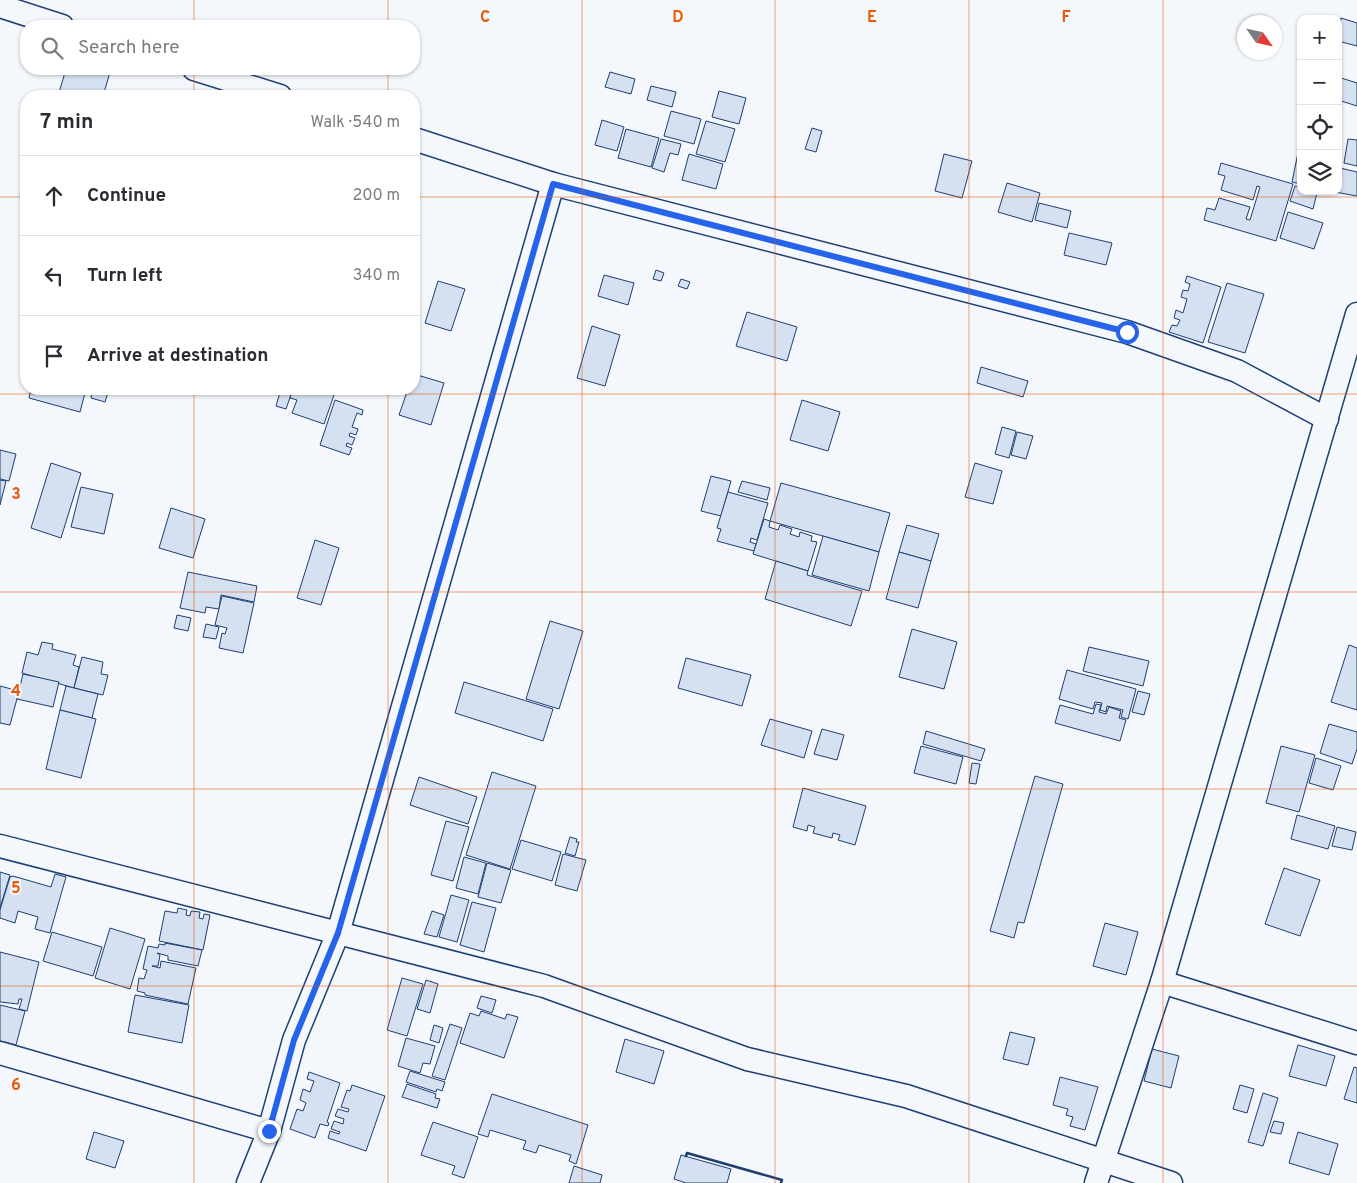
<!DOCTYPE html>
<meta charset="utf-8">
<style>
body{margin:0;font-family:Overpass,sans-serif;background:#f2f2f3;color:#2b2b33}
.controls{position:absolute;right:15px;top:15px;display:grid;overflow:hidden;border-radius:10px;box-shadow:0 1px 4px #0004}
.controls button{width:45px;height:45px;display:grid;place-items:center;padding:0;border:0;border-bottom:1px solid #e1e1e2;background:#fff;color:#2b2b33;font:25px sans-serif}
.compass{position:absolute;left:1237px;top:15px;width:45px;height:45px;border-radius:50%;background:#fff;box-shadow:0 1px 4px #0004;rotate:124deg}
.stop{position:absolute;width:15px;height:15px;margin:-11px;border:4px solid #2563eb;border-radius:50%;background:#fff}
.stop.end{background:#2563eb;border-color:#fff;box-shadow:0 1px 5px #0008}
.list{margin:0;padding:0;list-style:none}
h2{display:flex;justify-content:space-between;align-items:center;height:65px;margin:0;padding:0 20px;font-size:21px}
h2 small{font-size:16px;font-weight:400;color:#7c7c81}
.list li{display:grid;grid-template-columns:32px 1fr auto;gap:15px;align-items:center;box-sizing:border-box;height:80px;padding:0 20px;border-top:1px solid #e1e1e2}
.list b{display:block;font-size:19px;white-space:nowrap}
.list em{font-size:16px;font-style:normal;color:#7c7c81}
.icon{flex:none;width:28px;height:28px;fill:none;stroke:currentColor;stroke-width:2;stroke-linecap:round;stroke-linejoin:round}
.map{position:relative;flex:none;width:1357px;height:1183px;overflow:hidden}
.search{position:absolute;background:#fff;box-shadow:0 1px 4px #0004;left:20px;top:20px;width:400px;height:55px;display:flex;align-items:center;gap:12px;box-sizing:border-box;padding:0 18px;border-radius:20px;color:#7c7c81;font-size:19px}
.panel{position:absolute;background:#fff;box-shadow:0 1px 4px #0004;left:20px;top:90px;width:400px;height:305px;border-radius:20px}
.map>svg:first-child{display:block}
.building{fill:#d5e0f0;stroke:#1d3f73}
.lines{fill:none;stroke-linecap:round;stroke-linejoin:round}
.minor-casing{stroke:#1d3f73;stroke-width:25}
.minor{stroke:#f4f7fb;stroke-width:22}
.wall{stroke:#1d3f73;stroke-width:2.5}
.route{stroke:#2563eb;stroke-width:6}
.grid{fill:none;stroke:#e8590c;stroke-width:1;stroke-opacity:0.55}
.grid-label{font-size:16px;text-anchor:middle;font-weight:bold;fill:#e8590c;stroke:#f4f7fb;stroke-width:4;stroke-linejoin:round;paint-order:stroke}
</style>
<div class="map">
<svg width="1357" height="1183" viewBox="0 0 1357 1183">
<rect width="100%" height="100%" fill="#f4f7fb"/>
<g class="building">
<path d="M1341,18L1357,23V46L1338,41Z"/>
<path d="M66,69H111L103,96H58Z"/>
<path d="M610,72L635,79L631,94L605,87Z"/>
<path d="M1338,77L1357,83V106L1338,100Z"/>
<path d="M651,86L676,92L672,107L647,100Z"/>
<path d="M719,91L746,98L739,124L712,117Z"/>
<path d="M671,111L701,119L694,144L664,136Z"/>
<path d="M602,120L624,127L617,151L595,145Z"/>
<path d="M706,121L735,129L725,162L696,154Z"/>
<path d="M812,128L822,131L816,152L805,149Z"/>
<path d="M626,129L659,138L651,167L618,158Z"/>
<path d="M1301,138V184L1292,182Z"/>
<path d="M661,139L681,144L678,155L670,153L664,172L652,168Z"/>
<path d="M1348,139L1357,140V166L1344,163Z"/>
<path d="M689,154L723,164L716,189L682,180Z"/>
<path d="M944,154L972,161L962,198L935,191Z"/>
<path d="M1221,163L1293,184L1276,241L1204,220L1207,208L1215,210L1219,198L1250,207L1246,219L1250,220L1260,187L1257,186L1253,200L1221,190L1225,176L1218,174Z"/>
<path d="M1340,168L1357,172V196L1335,192L1338,191Z"/>
<path d="M1007,183L1040,193L1032,222L998,212Z"/>
<path d="M1295,186L1301,187V191L1317,193L1313,209L1290,201Z"/>
<path d="M1039,203L1071,211L1067,228L1035,220Z"/>
<path d="M1288,212L1323,223L1314,249L1280,238Z"/>
<path d="M1069,233L1112,243L1106,265L1064,255Z"/>
<path d="M656,270L664,273L661,281L653,279Z"/>
<path d="M604,275L634,283L628,305L598,296Z"/>
<path d="M1187,276L1221,287L1203,343L1169,332L1172,325L1177,326L1180,320L1174,318L1176,310L1183,313L1187,299L1181,297L1183,290L1188,291L1190,284L1185,282Z"/>
<path d="M681,279L690,282L687,289L678,286Z"/>
<path d="M438,281L465,289L451,331L425,323Z"/>
<path d="M1227,283L1264,294L1245,353L1208,342Z"/>
<path d="M747,312L797,327L787,361L736,346Z"/>
<path d="M592,326L620,335L605,386L577,378Z"/>
<path d="M981,367L1028,381L1023,397L977,383Z"/>
<path d="M414,374L444,383L431,425L399,415L408,389H414Z"/>
<path d="M31,389H86L80,412L29,398Z"/>
<path d="M92,389H109L105,402L91,398Z"/>
<path d="M281,389H293L286,409L276,406Z"/>
<path d="M293,389H336L324,424L292,413L297,400L290,398Z"/>
<path d="M335,400L363,410L362,415L357,413L352,427L358,429L356,435L350,433L349,436L355,438L352,445L347,443L346,446L352,448L349,455L320,445Z"/>
<path d="M802,400L840,412L828,451L790,440Z"/>
<path d="M1002,427L1016,431L1009,458L995,454Z"/>
<path d="M1017,432L1033,436L1026,459L1011,455Z"/>
<path d="M0,450L16,454L9,481L0,479Z"/>
<path d="M51,463L81,473L61,538L31,528Z"/>
<path d="M975,463L1002,471L993,504L965,497Z"/>
<path d="M711,476L731,481L721,516L701,511Z"/>
<path d="M0,480L6,481L0,505Z"/>
<path d="M742,481L770,488L767,500L738,492Z"/>
<path d="M781,483L890,513L879,552L770,521Z"/>
<path d="M81,487L113,494L104,534L71,527Z"/>
<path d="M728,492L768,503L757,540L751,538L750,542L756,544L754,551L717,541L721,529L717,528Z"/>
<path d="M171,508L205,519L193,558L159,548Z"/>
<path d="M764,519L770,521L769,527L778,530L780,525L792,529L790,534L799,537L800,532L812,536L811,541L817,542L808,571L753,554Z"/>
<path d="M907,525L939,534L931,561L899,552Z"/>
<path d="M823,536L879,552L869,591L812,575Z"/>
<path d="M315,540L339,548L321,605L297,598Z"/>
<path d="M899,552L931,561L918,608L886,599Z"/>
<path d="M776,561L808,571L807,575L862,591L851,626L765,599Z"/>
<path d="M188,572L257,586L254,602L221,595L219,609L206,607L205,613L180,608Z"/>
<path d="M222,596L254,603L243,653L219,648L222,633L225,634L227,628L215,625Z"/>
<path d="M177,615L191,618L188,631L174,628Z"/>
<path d="M550,621L583,631L559,709L526,699Z"/>
<path d="M206,624L219,627L216,639L203,637Z"/>
<path d="M912,629L957,642L944,689L899,677Z"/>
<path d="M42,642L53,644L52,649L76,655L73,665L79,667L74,688L22,673L27,652L38,655Z"/>
<path d="M1349,645L1357,648V710L1331,702Z"/>
<path d="M1089,647L1149,661L1143,686L1083,671Z"/>
<path d="M82,657L103,662L101,674L108,675L103,695L74,688Z"/>
<path d="M686,658L751,675L742,706L678,688Z"/>
<path d="M1067,670L1136,689L1128,719L1121,717L1123,710L1107,706L1106,712L1100,710L1102,703L1095,702L1093,709L1059,699Z"/>
<path d="M23,674L59,682L53,707L17,699Z"/>
<path d="M464,682L553,709L543,741L455,713Z"/>
<path d="M0,686L19,691L10,725L0,723Z"/>
<path d="M66,686L98,694L92,718L60,710Z"/>
<path d="M1138,691L1150,694L1144,715L1132,712Z"/>
<path d="M1096,704L1101,705L1099,712L1106,714L1109,707L1121,711L1119,718L1126,720L1120,741L1055,723L1060,705L1093,714Z"/>
<path d="M60,710L96,719L81,778L46,769Z"/>
<path d="M770,719L812,731L804,758L761,745Z"/>
<path d="M1329,724L1357,732V749L1352,764L1320,753Z"/>
<path d="M822,729L844,735L837,760L814,754Z"/>
<path d="M926,731L985,749L981,761L923,744Z"/>
<path d="M921,746L963,757L956,784L914,773Z"/>
<path d="M1281,746L1315,755L1299,812L1266,803Z"/>
<path d="M1316,758L1341,766L1333,790L1309,783Z"/>
<path d="M972,763L980,764L976,784L969,783Z"/>
<path d="M492,772L536,786L510,869L466,855Z"/>
<path d="M1035,776L1063,784L1024,923L1018,922L1014,938L990,931Z"/>
<path d="M419,777L477,797L468,824L410,805Z"/>
<path d="M803,788L866,806L855,845L838,840L840,835L833,833L832,838L813,833L815,827L808,825L807,831L793,827Z"/>
<path d="M1297,815L1335,826L1328,849L1291,839Z"/>
<path d="M446,821L469,827L453,881L431,875Z"/>
<path d="M1337,827L1356,832L1352,850L1332,846Z"/>
<path d="M570,837L577,839L576,842H579L575,856L565,853Z"/>
<path d="M521,840L561,852L552,881L512,869Z"/>
<path d="M563,854L586,860L577,891L555,885Z"/>
<path d="M464,857L486,863L478,894L456,888Z"/>
<path d="M487,863L511,870L501,903L478,897Z"/>
<path d="M1284,868L1320,880L1300,936L1265,924Z"/>
<path d="M0,872L10,875L0,908Z"/>
<path d="M55,874L66,877L50,933L35,929L38,917L18,911L15,923L0,918V910L10,877L13,876L51,887Z"/>
<path d="M451,895L469,900L457,942L439,937Z"/>
<path d="M472,902L496,908L484,952L460,945Z"/>
<path d="M178,908L187,910L186,915L190,916L191,911L200,912L199,918L203,919L204,914L210,915L203,950L159,941L165,911L177,913Z"/>
<path d="M432,911L444,915L437,937L424,934Z"/>
<path d="M1105,923L1138,932L1126,975L1093,966Z"/>
<path d="M110,928L145,939L130,989L95,978Z"/>
<path d="M52,932L102,947L93,976L43,961Z"/>
<path d="M165,943L202,950L198,966L168,960V956L157,953L160,955L158,966H152L160,968L161,961L196,968L188,1004L145,995V993L137,991L139,978L144,979L147,970L143,969L148,946L158,948L159,944L165,945Z"/>
<path d="M0,952L39,962L27,1011L19,1009L22,999H19L18,1004L0,1002Z"/>
<path d="M402,978L423,984L407,1036L387,1030Z"/>
<path d="M426,980L438,984L430,1013L417,1009Z"/>
<path d="M135,995L189,1005L182,1043L128,1032Z"/>
<path d="M481,996L496,1000L492,1013L477,1008Z"/>
<path d="M0,1005L25,1011L16,1045L0,1041Z"/>
<path d="M481,1011L505,1019L507,1014L518,1017L504,1058L460,1043L470,1013L479,1016Z"/>
<path d="M450,1024L462,1028L445,1080L432,1076Z"/>
<path d="M434,1025L443,1028L439,1043L430,1040Z"/>
<path d="M1010,1032L1035,1038L1028,1065L1003,1059Z"/>
<path d="M406,1038L435,1046L430,1064L423,1063L420,1073L398,1066Z"/>
<path d="M625,1039L664,1051L654,1084L616,1072Z"/>
<path d="M1298,1045L1335,1056L1326,1086L1289,1076Z"/>
<path d="M1152,1049L1179,1056L1171,1088L1144,1081Z"/>
<path d="M1354,1067L1357,1068V1103L1344,1099Z"/>
<path d="M410,1071L445,1082L442,1091L437,1089L436,1092L406,1082Z"/>
<path d="M309,1072L340,1083L327,1122L329,1123L328,1126L320,1124L315,1138L290,1129L297,1109L303,1111L306,1103L300,1100L303,1089L310,1092L314,1081L307,1079Z"/>
<path d="M1060,1077L1098,1087L1085,1130L1070,1126L1073,1117L1066,1115L1068,1109L1053,1105Z"/>
<path d="M407,1084L436,1094L435,1098L440,1099L437,1108L402,1097Z"/>
<path d="M352,1085L385,1096L366,1151L328,1138L330,1131L339,1134L340,1132L331,1129L334,1121L343,1124L344,1119L335,1116L338,1109L348,1112L349,1109L341,1107L347,1090L350,1091Z"/>
<path d="M1240,1085L1254,1089L1247,1113L1233,1109Z"/>
<path d="M1263,1093L1278,1098L1263,1146L1248,1142Z"/>
<path d="M492,1094L588,1125L576,1164L569,1161L571,1155L539,1145L536,1153L523,1149L526,1141L490,1130L488,1137L478,1134Z"/>
<path d="M1274,1121L1284,1123L1281,1134L1270,1132Z"/>
<path d="M433,1122L478,1137L464,1178L452,1174L455,1166L421,1155Z"/>
<path d="M94,1132L124,1141L115,1168L86,1159Z"/>
<path d="M1298,1132L1338,1144L1329,1175L1289,1163Z"/>
<path d="M681,1155L731,1169L727,1183H686L674,1179Z"/>
<path d="M574,1166L602,1175L600,1183H569Z"/>
</g>
<g class="lines">
<defs>
<g id="minor">
<path d="M0,6L62,26"/>
<path d="M194,69L280,96"/>
<path d="M414,139L553,184L1127,332L1237,371L1327,419"/>
<path d="M0,846L544,986L747,1059L906,1096L1171,1183"/>
<path d="M1162,982L1357,1043"/>
<path d="M0,1053L269,1131"/>
<path d="M248,1183L269,1131L294,1040L338,933L553,184"/>
<path d="M1096,1183L1162,982L1357,314"/>
</g>
</defs>
<use href="#minor" class="minor-casing"/>
<use href="#minor" class="minor"/>
<path class="wall" d="M686,1156L687,1153L782,1180L781,1183"/>
</g>
<g class="lines">
<path class="route" d="M269,1131L294,1040L338,933L553,184L1127,332"/>
</g>
<path class="grid" d="M194,0V26M388,0V26M582,0V1183M775,0V1183M969,0V1183M1163,0V1183M194,69V96M388,69V96M0,197H26M414,197H1357M194,389V1183M388,389V1183M0,394H1357M0,592H1357M0,789H1357M0,986H1357"/>
<g class="grid-label">
<text x="485" y="22">C</text>
<text x="678" y="22">D</text>
<text x="872" y="22">E</text>
<text x="1066" y="22">F</text>
<text x="16" y="499">3</text>
<text x="16" y="696">4</text>
<text x="16" y="893">5</text>
<text x="16" y="1090">6</text>
</g>
</svg>
<div class="controls">
<button>+</button>
<button>−</button>
<button><svg class="icon" aria-label="locate" viewBox="0 0 24 24"><circle cx="12" cy="12" r="6"/><path d="M12 2v4M12 18v4M2 12h4M18 12h4"/></svg></button>
<button><svg class="icon" aria-label="layers" viewBox="0 0 24 24"><path d="M12 4l9 5-9 5-9-5zM3 14l9 5 9-5"/></svg></button>
</div>
<svg class="compass" viewBox="-18 -18 36 36"><path d="M0-13l5 13h-10z" fill="#e53935"/><path d="M0 13l5-13h-10z" fill="#7c7c81"/></svg>
<div class="stop" style="left:1127px;top:332px"></div>
<div class="stop end" style="left:269px;top:1131px"></div>
<div class="search"><svg class="icon" aria-label="search" viewBox="0 0 24 24"><circle cx="10" cy="10" r="6"/><path d="M15 15l6 6"/></svg>Search here</div>
<section class="panel">
<h2>7 min<small>Walk · 540 m</small></h2>
<ul class="list">
<li><svg class="icon" aria-label="ahead" viewBox="0 0 24 24"><path d="M12 20V5M6 11l6-6 6 6"/></svg><div><b>Continue</b></div><em>200 m</em></li>
<li><svg class="icon" aria-label="left" viewBox="0 0 24 24"><path d="M17 20v-9H6M10 6l-5 5 5 5"/></svg><div><b>Turn left</b></div><em>340 m</em></li>
<li><svg class="icon" aria-label="arrive" viewBox="0 0 24 24"><path d="M6 21V4h12l-3 4 3 4H6"/></svg><div><b>Arrive at destination</b></div></li>
</ul>
</section>
</div>
